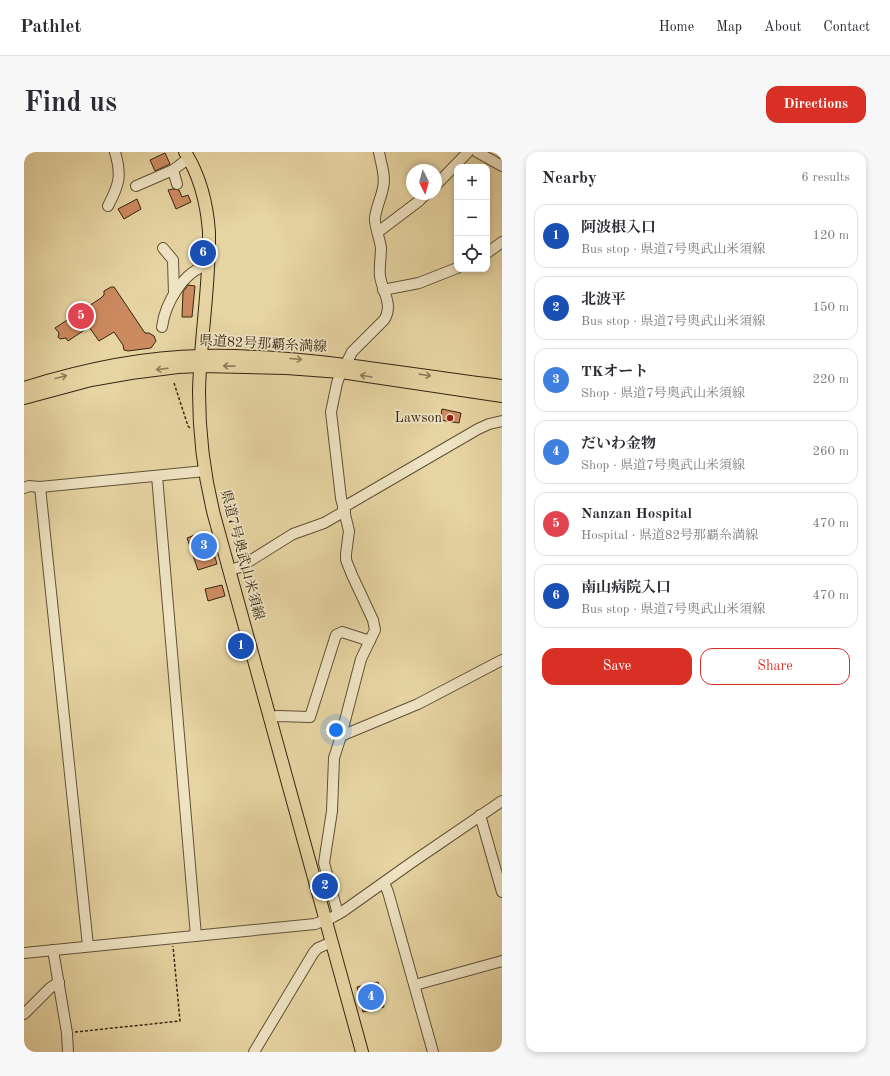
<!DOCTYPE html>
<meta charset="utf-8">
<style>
body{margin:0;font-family:"Old Standard TT","Noto Serif JP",serif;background:#f7f7f7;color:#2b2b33}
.controls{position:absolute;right:12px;top:12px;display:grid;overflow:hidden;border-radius:8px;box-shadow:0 2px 6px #0003}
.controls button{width:36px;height:36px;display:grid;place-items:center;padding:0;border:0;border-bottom:1px solid #e1e1e2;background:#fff;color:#2b2b33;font:20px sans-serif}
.compass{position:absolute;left:382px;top:12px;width:36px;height:36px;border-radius:50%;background:#fff;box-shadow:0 2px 6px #0003;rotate:174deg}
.you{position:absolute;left:312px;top:578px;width:14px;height:14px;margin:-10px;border:3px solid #fff;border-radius:50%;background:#1a73e8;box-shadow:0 0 0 6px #1a73e833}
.badge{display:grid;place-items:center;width:26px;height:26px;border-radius:50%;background:#d93025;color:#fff;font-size:13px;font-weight:700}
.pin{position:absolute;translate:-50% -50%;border:2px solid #fff;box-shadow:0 1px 4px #0006}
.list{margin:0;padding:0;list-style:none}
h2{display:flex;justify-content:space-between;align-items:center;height:52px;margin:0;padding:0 16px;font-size:17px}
h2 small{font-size:13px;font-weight:400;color:#7c7c81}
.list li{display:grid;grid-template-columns:26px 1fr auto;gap:12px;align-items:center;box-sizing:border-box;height:64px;margin:0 8px 8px;padding:0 8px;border:1px solid #e1e1e2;border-radius:12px}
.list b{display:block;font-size:15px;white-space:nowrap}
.list p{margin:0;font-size:13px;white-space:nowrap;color:#7c7c81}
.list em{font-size:13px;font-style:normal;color:#7c7c81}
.actions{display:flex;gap:8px;padding:12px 16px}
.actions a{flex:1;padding:9px 0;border:1px solid #d93025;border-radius:12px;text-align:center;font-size:14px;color:#d93025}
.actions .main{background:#d93025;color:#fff}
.icon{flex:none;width:22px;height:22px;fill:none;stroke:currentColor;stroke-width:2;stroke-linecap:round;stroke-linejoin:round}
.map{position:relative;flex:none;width:478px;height:900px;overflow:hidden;border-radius:12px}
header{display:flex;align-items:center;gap:24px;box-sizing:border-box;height:56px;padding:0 20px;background:#fff;border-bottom:1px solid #e1e1e2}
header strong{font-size:19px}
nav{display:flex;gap:22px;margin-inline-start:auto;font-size:14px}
.intro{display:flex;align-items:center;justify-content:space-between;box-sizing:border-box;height:96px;padding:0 24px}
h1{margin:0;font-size:28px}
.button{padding:10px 18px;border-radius:12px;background:#d93025;color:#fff;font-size:14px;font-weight:700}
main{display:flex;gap:24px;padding:0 24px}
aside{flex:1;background:#fff;border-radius:12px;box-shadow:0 2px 6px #0003}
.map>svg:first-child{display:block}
.building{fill:#cc8a5f;stroke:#342513}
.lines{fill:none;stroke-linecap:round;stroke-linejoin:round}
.minor-casing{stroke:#605137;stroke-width:12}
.major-casing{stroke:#342513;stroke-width:14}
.path{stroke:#342513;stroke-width:1.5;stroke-dasharray:3 2;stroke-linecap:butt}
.minor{stroke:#efe3c3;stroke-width:10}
.major{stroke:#e6d4a2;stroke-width:12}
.oneway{stroke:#8d7c5a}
.poi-dot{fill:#8f2418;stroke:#efe3c3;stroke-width:1.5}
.labels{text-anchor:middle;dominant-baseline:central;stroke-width:3.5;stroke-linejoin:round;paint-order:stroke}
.street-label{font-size:14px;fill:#342513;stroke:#efe3c3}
.poi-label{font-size:14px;fill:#342513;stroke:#efe3c3;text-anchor:end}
</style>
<header>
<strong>Pathlet</strong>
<nav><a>Home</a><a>Map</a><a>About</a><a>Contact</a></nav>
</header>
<div class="intro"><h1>Find us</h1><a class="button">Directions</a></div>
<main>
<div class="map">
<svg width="478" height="900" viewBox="0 0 478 900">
<rect width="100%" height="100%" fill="#e6d4a2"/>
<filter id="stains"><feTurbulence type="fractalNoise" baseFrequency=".005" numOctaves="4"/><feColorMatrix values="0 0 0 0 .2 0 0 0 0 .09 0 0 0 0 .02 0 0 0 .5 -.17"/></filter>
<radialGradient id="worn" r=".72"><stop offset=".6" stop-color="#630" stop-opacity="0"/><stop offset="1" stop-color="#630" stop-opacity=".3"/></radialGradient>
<g class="building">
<path d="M141,1L146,12L131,19L126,8Z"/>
<path d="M149,37L155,38L158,45L164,43L167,50L152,57L144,38Z"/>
<path d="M113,47L117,57L100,67L94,57Z"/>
<path d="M164,133L171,134L168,165H158L159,140Z"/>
<path d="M87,135H90L121,181H125L130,184L132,189L127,196L104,199L100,198L99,193L90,180L75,189L65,175L44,189L42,186L36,187L34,185L35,181L31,176L77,146L80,143V139Z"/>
<path d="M418,257L437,261L435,271L416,268Z"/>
<path d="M171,383L179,405L185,403L186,406L191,405L193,412L174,418L163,386Z"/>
<path d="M198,433L201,444L184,449L181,437Z"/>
<path d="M354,830L360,855L339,860L333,835Z"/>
</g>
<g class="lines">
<defs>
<g id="minor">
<path d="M453,0L478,14"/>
<path d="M149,18L153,32"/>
<path d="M412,33L444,0"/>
<path d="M112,34L149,18L165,6"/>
<path d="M84,54C95,33 98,24 91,0"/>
<path d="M354,80L395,49L402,42"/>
<path d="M139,96L149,108L150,142"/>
<path d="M463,101L478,90"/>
<path d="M359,138L395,131L433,116"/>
<path d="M138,175C141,152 159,119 184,113"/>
<path d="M322,212L328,200L360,168C370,153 358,139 356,124C355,115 357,105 357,96C356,87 350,73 351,66C352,56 357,46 359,36C362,24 357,12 355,0"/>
<path d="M133,324L172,784"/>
<path d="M16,335L64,794"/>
<path d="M0,336L5,334L16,335L181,319"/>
<path d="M319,355L325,352L454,277L465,272L478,269"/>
<path d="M206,418L216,415L269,382L300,371L321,359"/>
<path d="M246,565L254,564L286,565L312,483L318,480L346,489"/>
<path d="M317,584L394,552L478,508"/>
<path d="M456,663L478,740"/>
<path d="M360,731L364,740L409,900"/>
<path d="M314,762L300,711L308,659L310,606L317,584L337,507L351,478L349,468L328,423L322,408V402L325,379L317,346L307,260L313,231L317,220"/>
<path d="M29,798L43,881L44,900"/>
<path d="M0,801L291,772L309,765L318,760L387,711L478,649"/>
<path d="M391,833L478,809"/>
<path d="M0,862L26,836L35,830"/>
<path d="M230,900L290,800L294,796L308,790"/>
</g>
<g id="major">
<path d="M161,0C176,24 183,52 185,80C186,133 176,187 175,240C175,282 180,323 190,363L338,900"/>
<path d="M0,236C57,218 118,205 178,204C279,202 378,222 478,234"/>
<path d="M0,246L67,228L107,221L154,215L177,214L262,216L317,220L478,244"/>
</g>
</defs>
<use href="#minor" class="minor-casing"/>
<use href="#major" class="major-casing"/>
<g class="path">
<path d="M150,231L164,274L166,276"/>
<path d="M51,880L156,869L149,794"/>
</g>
<use href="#minor" class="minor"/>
<use href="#major" class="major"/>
</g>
<defs><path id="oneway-shaft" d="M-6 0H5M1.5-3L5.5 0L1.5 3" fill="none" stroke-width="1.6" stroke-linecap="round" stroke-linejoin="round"/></defs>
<g class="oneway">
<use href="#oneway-shaft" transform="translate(272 207) rotate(5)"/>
<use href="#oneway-shaft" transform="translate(205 214) rotate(-179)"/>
<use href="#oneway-shaft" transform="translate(138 217) rotate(173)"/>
<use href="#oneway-shaft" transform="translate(401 223) rotate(8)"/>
<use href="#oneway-shaft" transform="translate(342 224) rotate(-171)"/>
<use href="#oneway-shaft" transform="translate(37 225) rotate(-15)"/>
</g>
<circle class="poi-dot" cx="426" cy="266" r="4"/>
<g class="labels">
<g class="street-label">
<text transform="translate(239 192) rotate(3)">県道82号那覇糸満線</text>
<text transform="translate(218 403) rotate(75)">県道7号奥武山米須線</text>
</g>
<g class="poi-label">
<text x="418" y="266">Lawson</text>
</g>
</g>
<rect width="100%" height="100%" filter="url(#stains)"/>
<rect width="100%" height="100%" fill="url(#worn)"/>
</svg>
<div class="controls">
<button>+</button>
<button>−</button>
<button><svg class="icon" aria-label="locate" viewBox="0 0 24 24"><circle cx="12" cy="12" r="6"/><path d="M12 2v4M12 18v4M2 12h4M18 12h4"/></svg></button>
</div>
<svg class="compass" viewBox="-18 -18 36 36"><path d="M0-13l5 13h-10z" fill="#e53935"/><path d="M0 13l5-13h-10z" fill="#7c7c81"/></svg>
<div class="you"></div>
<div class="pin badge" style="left:217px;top:494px;background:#1a4fb4">1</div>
<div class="pin badge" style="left:301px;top:734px;background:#1a4fb4">2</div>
<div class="pin badge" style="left:180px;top:394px;background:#3f7fe0">3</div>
<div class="pin badge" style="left:347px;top:845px;background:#3f7fe0">4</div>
<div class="pin badge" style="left:57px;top:164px;background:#e0444e">5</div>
<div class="pin badge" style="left:179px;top:101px;background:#1a4fb4">6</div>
</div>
<aside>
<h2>Nearby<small>6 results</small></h2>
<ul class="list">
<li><span class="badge" style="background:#1a4fb4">1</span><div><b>阿波根入口</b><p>Bus stop · 県道7号奥武山米須線</p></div><em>120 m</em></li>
<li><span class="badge" style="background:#1a4fb4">2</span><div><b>北波平</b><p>Bus stop · 県道7号奥武山米須線</p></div><em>150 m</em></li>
<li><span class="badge" style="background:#3f7fe0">3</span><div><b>TKオート</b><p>Shop · 県道7号奥武山米須線</p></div><em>220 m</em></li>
<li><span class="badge" style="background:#3f7fe0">4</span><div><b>だいわ金物</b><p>Shop · 県道7号奥武山米須線</p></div><em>260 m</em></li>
<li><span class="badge" style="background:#e0444e">5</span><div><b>Nanzan Hospital</b><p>Hospital · 県道82号那覇糸満線</p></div><em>470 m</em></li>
<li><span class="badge" style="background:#1a4fb4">6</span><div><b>南山病院入口</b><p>Bus stop · 県道7号奥武山米須線</p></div><em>470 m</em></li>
</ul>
<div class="actions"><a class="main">Save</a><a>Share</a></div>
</aside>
</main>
